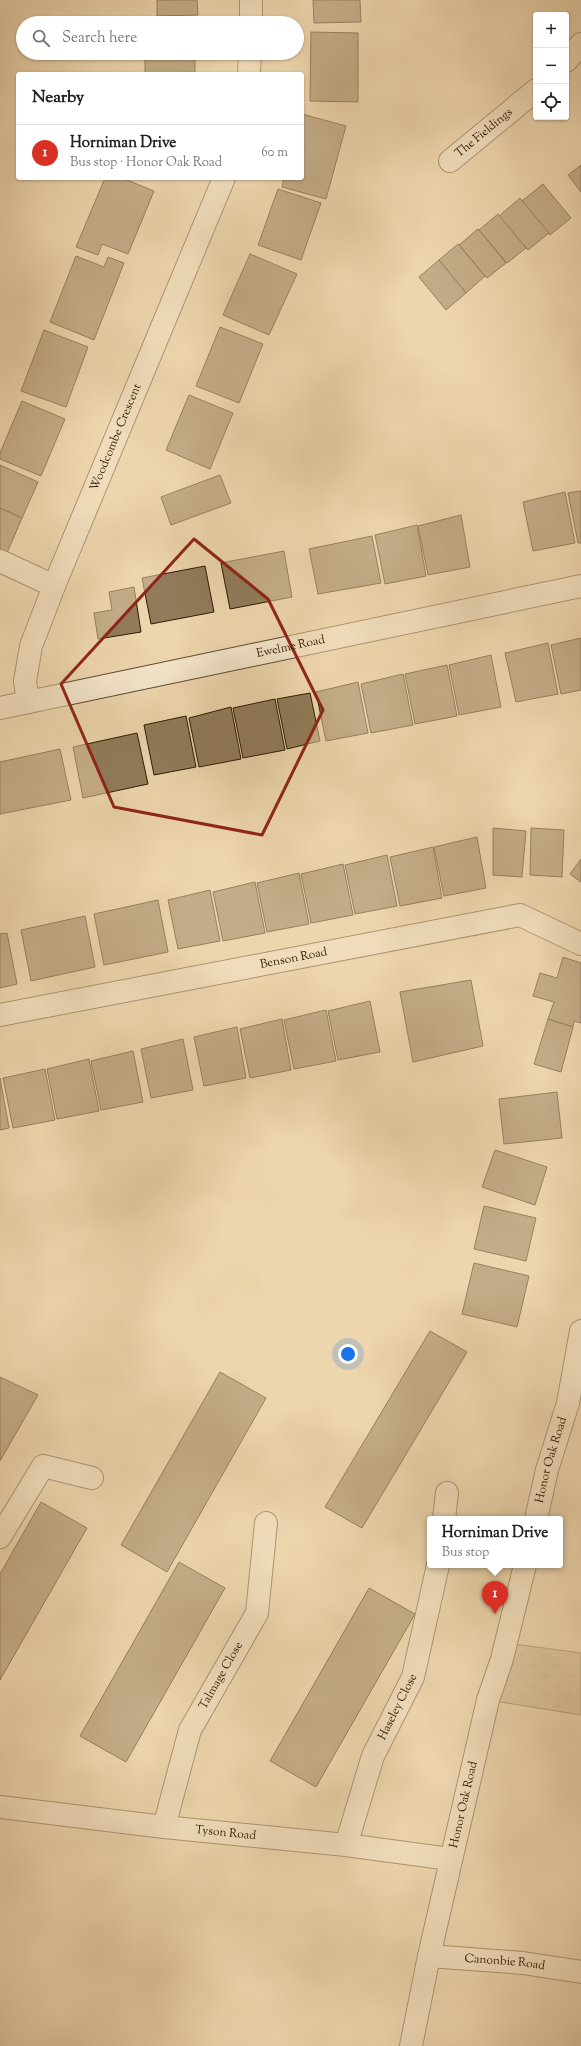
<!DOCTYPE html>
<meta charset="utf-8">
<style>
body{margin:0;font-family:"Sorts Mill Goudy",serif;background:#f2f2f2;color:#222}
.controls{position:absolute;right:12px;top:12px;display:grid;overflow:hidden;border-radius:4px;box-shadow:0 1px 3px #0004}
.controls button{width:36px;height:36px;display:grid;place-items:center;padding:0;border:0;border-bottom:1px solid #e0e0e0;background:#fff;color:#222;font:20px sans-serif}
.you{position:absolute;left:348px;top:1354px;width:14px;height:14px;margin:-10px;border:3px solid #fff;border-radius:50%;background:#1a73e8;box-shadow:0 0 0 6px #1a73e833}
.badge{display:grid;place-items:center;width:26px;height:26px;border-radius:50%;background:#d93025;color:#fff;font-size:13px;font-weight:700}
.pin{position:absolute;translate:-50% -33px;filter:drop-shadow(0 1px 2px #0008)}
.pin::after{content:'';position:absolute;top:21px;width:14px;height:12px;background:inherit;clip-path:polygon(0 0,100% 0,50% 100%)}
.popup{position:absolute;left:427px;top:1516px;width:136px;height:52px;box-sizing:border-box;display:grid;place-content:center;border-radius:4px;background:#fff;filter:drop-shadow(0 1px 3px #0005);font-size:13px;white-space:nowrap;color:#767676}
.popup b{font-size:15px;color:#222}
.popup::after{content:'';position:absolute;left:50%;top:100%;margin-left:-8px;border:8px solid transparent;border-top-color:#fff}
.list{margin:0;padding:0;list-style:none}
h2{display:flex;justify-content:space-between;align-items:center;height:52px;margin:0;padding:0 16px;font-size:17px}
h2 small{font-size:13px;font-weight:400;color:#767676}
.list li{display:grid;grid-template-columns:26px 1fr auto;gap:12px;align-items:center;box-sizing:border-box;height:56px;padding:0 16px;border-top:1px solid #e0e0e0}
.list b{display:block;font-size:15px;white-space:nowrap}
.list p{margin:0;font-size:13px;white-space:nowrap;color:#767676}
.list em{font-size:13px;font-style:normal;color:#767676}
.icon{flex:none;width:22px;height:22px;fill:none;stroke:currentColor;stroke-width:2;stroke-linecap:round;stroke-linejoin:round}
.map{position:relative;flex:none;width:581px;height:2046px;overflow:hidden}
.search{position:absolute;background:#fff;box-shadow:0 1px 3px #0004;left:16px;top:16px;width:288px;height:44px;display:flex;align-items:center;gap:10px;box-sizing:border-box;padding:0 14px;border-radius:22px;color:#767676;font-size:15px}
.panel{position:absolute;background:#fff;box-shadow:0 1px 3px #0004;left:16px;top:72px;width:288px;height:108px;border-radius:4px}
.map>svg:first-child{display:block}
.grass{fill:url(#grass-tufts);stroke:#7e6848}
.building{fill:#917b5a;stroke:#2e1a00}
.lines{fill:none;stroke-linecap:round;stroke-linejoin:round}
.minor-casing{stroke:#5e492b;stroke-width:24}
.minor{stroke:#f3e4ca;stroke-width:22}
.marked{fill:none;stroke:#8f2418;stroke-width:3;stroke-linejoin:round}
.labels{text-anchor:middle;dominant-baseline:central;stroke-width:3.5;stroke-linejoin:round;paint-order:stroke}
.street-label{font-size:12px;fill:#2e1a00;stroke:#f3e4ca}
</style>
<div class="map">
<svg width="581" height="2046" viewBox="0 0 581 2046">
<defs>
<pattern id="grass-tufts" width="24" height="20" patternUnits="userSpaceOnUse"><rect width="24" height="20" fill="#cdb590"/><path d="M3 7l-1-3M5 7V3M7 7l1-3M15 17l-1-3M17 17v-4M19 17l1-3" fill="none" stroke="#b09b7a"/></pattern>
</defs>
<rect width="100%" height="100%" fill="#edd5ad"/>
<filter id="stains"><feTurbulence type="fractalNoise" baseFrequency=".005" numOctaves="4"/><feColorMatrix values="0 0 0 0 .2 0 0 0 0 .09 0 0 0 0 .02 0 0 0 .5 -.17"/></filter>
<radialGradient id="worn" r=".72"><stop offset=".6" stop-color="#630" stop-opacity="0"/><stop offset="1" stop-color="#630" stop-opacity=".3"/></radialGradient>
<path class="grass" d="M506,1643L581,1653V1715L488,1700Z"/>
<g class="building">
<path d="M157,0H197L198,15L157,16Z"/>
<path d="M313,0H360L361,22L314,23Z"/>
<path d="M311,32L358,33V102L310,101Z"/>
<rect x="145" y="53" width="50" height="21"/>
<path d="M302,114L346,126L326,199L282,187L284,178H302Z"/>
<path d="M581,165V192L568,175Z"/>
<path d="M105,178H122L154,191L128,254L102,244L98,255L76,247Z"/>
<path d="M543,184L571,218L550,235L522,201Z"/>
<path d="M278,189L321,203L301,260L258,245Z"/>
<path d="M520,198L549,233L528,250L499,216Z"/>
<path d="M498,214L526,248L507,263L479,230Z"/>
<path d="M478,229L506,263L487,278L459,245Z"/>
<path d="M458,244L485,276L466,293L439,260Z"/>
<path d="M250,254L297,274L269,335L223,315Z"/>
<path d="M76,256L104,267L108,257L124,263L94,340L50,322Z"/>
<path d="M439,260L466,293L446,310L419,277Z"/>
<path d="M220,327L263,344L239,403L196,386Z"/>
<path d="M44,330L88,347L66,407L21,391Z"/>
<path d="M189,395L233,413L210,469L166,450Z"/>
<path d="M22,401L65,419L41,476L0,459V453Z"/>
<path d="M0,465L38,482L22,518L0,508Z"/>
<path d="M220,475L231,503L171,525L161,497Z"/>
<path d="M581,491V543H578L568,493Z"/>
<path d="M565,492L575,543L533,551L523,502Z"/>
<path d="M0,508L22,518L7,553L0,550Z"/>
<path d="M461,515L470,567L428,575L418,526Z"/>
<path d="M417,525L426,576L385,584L375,535Z"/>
<path d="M372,536L381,583L318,594L309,549Z"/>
<path d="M284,551L292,597L230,609L221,563Z"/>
<path d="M205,566L214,612L151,624L142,578Z"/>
<path d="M134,587L141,632L98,639L94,613L112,610L109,592Z"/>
<path d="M581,638V690L561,694L551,645Z"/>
<path d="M548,643L558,694L516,702L505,653Z"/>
<path d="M491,655L501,707L459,715L449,665Z"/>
<path d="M447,665L457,716L415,724L405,674Z"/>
<path d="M403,674L413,725L371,733L361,684Z"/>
<path d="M358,682L368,733L326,741L316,692Z"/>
<path d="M310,693L320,741L287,749L277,699Z"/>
<path d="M275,699L285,750L243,758L233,708Z"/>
<path d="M231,707L241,759L199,767L189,718Z"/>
<path d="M186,716L196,767L154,775L144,725Z"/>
<path d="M137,733L148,784L83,798L73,747Z"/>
<path d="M60,749L71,800L0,814V762Z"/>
<path d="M493,828L526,831L522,877L493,875Z"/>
<path d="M531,828L564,830L562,877L530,875Z"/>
<path d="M477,837L486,888L444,896L434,847Z"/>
<path d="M433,847L442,898L400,906L390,857Z"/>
<path d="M387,855L397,906L355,914L345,865Z"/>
<path d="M581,859V882L570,874Z"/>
<path d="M343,864L353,915L311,923L301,874Z"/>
<path d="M299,873L309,924L267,932L257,883Z"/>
<path d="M255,882L265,933L223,941L213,892Z"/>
<path d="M210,890L220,941L178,949L168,900Z"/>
<path d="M158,900L168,952L104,965L94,914Z"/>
<path d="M85,916L95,967L31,981L21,930Z"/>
<path d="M7,933L17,984L0,988V934Z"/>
<path d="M563,957L581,963V1023L574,1021L573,1027L548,1019L554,1002L533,996L540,973L557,978Z"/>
<path d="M471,980L483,1046L413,1062L400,992Z"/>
<path d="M370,1001L380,1052L338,1060L328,1011Z"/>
<path d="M326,1010L336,1061L294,1069L284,1020Z"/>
<path d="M282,1019L291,1070L250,1078L240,1029Z"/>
<path d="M548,1019L573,1027L561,1072L534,1064Z"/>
<path d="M237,1027L246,1078L204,1086L194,1037Z"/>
<path d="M183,1039L193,1090L151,1098L141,1049Z"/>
<path d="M133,1051L143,1102L101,1110L91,1061Z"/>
<path d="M89,1059L99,1111L57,1119L47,1069Z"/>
<path d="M45,1069L55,1120L13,1128L3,1078Z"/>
<path d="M0,1078L9,1128L0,1130Z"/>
<path d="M557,1092L562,1138L504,1144L499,1099Z"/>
<path d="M495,1150L547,1167L535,1205L482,1187Z"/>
<path d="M484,1206L536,1218L526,1261L474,1249Z"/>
<path d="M474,1263L529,1276L517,1327L462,1314Z"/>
<path d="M430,1331L467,1352L362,1528L325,1507Z"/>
<path d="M220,1372L266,1398L167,1572L121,1545Z"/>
<path d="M0,1377L38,1395L0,1461Z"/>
<path d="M41,1502L87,1528L0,1680V1574Z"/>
<path d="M179,1562L225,1588L126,1762L80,1736Z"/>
<path d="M369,1588L415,1614L316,1787L270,1761Z"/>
</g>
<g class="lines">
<defs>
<g id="minor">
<path d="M251,23V0"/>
<path d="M566,61L581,44"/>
<path d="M249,74L250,53"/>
<path id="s1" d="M450,161L536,90"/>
<path d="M0,561L54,586"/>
<path id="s2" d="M28,702L25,681L31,646L54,586L224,178"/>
<path id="s3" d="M0,708L581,586"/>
<path id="s4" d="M0,1015L520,915L581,944"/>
<path d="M444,1519L447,1493"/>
<path id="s5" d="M536,1519L547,1470L568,1403L581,1331"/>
<path d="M0,1537L43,1466L92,1478"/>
<path id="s6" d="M0,1807L164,1827L346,1845L450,1859"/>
<path id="s7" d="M164,1827L190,1730L257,1613L266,1523"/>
<path id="s8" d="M346,1845L373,1756L413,1677L438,1565"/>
<path id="s9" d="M429,1956L523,1963L581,1972"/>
<path id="s10" d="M411,2046L429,1956L488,1700L502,1659L525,1565"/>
</g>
</defs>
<use href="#minor" class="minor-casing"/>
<use href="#minor" class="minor"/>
</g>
<path d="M0 0H581V2046H0ZM194,539L268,599L323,710L262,835L114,807L61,684Z" fill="#edd5ad" fill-opacity=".55" fill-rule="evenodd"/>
<path class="marked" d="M194,539L268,599L323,710L262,835L114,807L61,684Z"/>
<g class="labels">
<g class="street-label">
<text stroke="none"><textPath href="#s1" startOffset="44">The Fieldings</textPath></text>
<text stroke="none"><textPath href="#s2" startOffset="282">Woodcombe Crescent</textPath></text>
<text stroke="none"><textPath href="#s3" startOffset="297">Ewelme Road</textPath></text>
<text stroke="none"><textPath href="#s4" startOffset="299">Benson Road</textPath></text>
<text stroke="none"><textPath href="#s5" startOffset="61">Honor Oak Road</textPath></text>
<text stroke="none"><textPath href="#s7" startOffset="163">Talmage Close</textPath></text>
<text stroke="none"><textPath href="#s8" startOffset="148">Haseley Close</textPath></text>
<text stroke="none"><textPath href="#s10" startOffset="247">Honor Oak Road</textPath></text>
<text stroke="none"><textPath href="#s6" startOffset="227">Tyson Road</textPath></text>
<text stroke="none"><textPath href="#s9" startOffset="76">Canonbie Road</textPath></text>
</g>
</g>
<rect width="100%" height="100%" filter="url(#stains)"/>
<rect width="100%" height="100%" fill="url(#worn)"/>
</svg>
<div class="controls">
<button>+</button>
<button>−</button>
<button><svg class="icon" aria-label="locate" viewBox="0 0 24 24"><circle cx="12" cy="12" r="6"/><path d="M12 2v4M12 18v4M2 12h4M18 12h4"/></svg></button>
</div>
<div class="you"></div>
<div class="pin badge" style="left:495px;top:1614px">1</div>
<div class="popup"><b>Horniman Drive</b>Bus stop</div>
<div class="search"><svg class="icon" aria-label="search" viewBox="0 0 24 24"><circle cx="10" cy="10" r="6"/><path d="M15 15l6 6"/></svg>Search here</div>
<section class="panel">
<h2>Nearby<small></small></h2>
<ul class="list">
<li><span class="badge">1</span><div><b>Horniman Drive</b><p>Bus stop · Honor Oak Road</p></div><em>60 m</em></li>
</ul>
</section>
</div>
